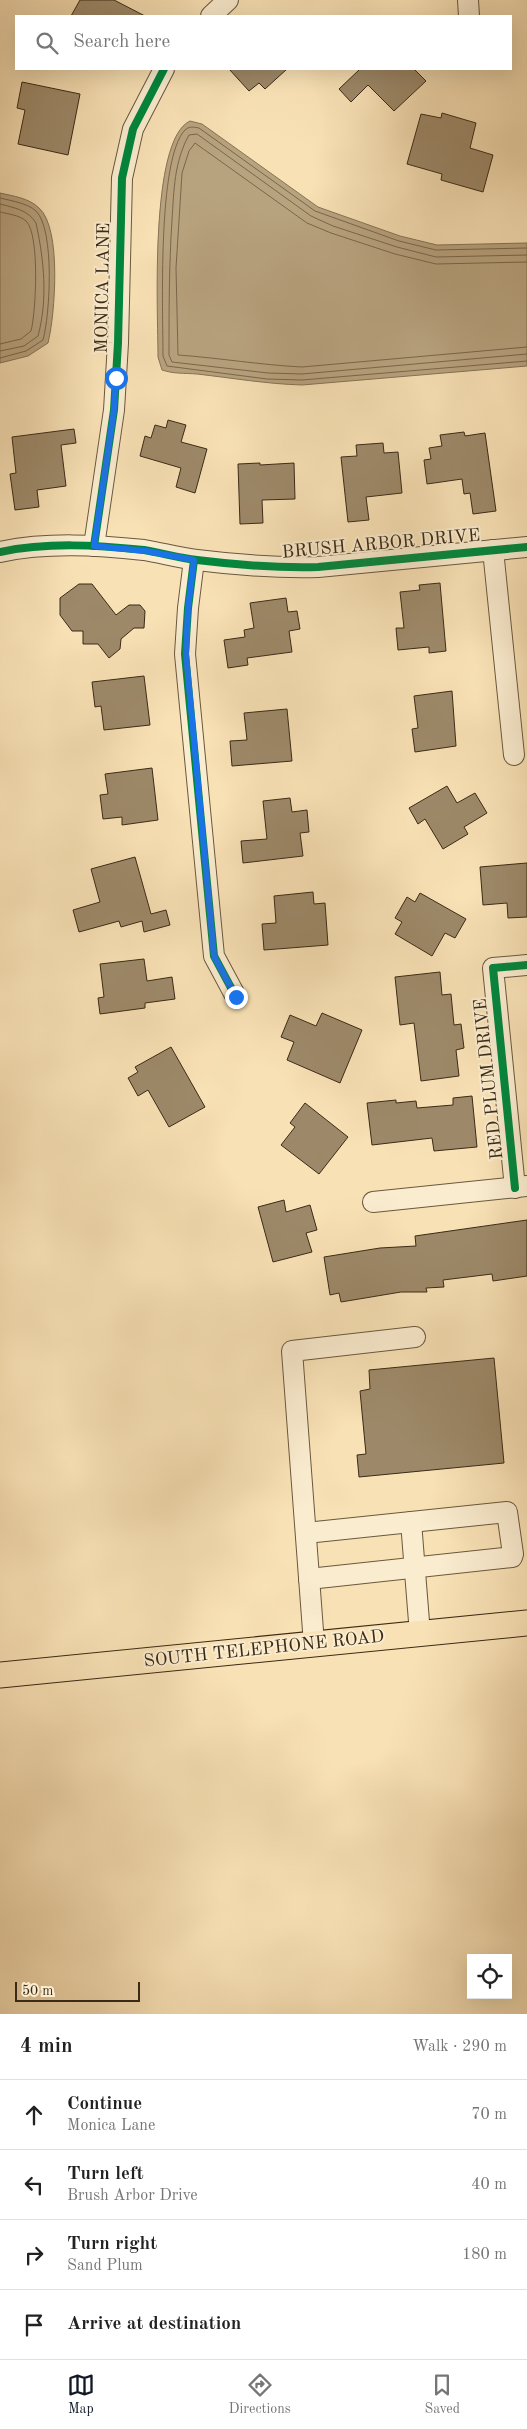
<!DOCTYPE html>
<meta charset="utf-8">
<style>
body{margin:0;font-family:"Old Standard TT",serif;background:#f2f2f2;color:#222}
.controls{position:absolute;right:15px;bottom:15px;display:grid;overflow:hidden;border-radius:0px;box-shadow:0 5px 20px #0002}
.controls button{width:45px;height:45px;display:grid;place-items:center;padding:0;border:0;border-bottom:1px solid #e0e0e0;background:#fff;color:#222;font:25px sans-serif}
.scale{position:absolute;left:15px;bottom:12px;width:125px;box-sizing:border-box;padding-left:5px;border:2px solid #3b2a16;border-top:0;font-size:14px;line-height:18px;white-space:nowrap;color:#3b2a16;-webkit-text-stroke:4px #faeccf;paint-order:stroke}
.stop{position:absolute;width:15px;height:15px;margin:-11px;border:4px solid #1a73e8;border-radius:50%;background:#fff}
.stop.end{background:#1a73e8;border-color:#fff;box-shadow:0 1px 5px #0008}
.list{margin:0;padding:0;list-style:none}
h2{display:flex;justify-content:space-between;align-items:center;height:65px;margin:0;padding:0 20px;font-size:21px}
h2 small{font-size:16px;font-weight:400;color:#767676}
.list li{display:grid;grid-template-columns:32px 1fr auto;gap:15px;align-items:center;box-sizing:border-box;height:70px;padding:0 20px;border-top:1px solid #e0e0e0}
.list b{display:block;font-size:19px;white-space:nowrap}
.list p{margin:0;font-size:16px;white-space:nowrap;color:#767676}
.list em{font-size:16px;font-style:normal;color:#767676}
.icon{flex:none;width:28px;height:28px;fill:none;stroke:currentColor;stroke-width:2;stroke-linecap:round;stroke-linejoin:round}
.map{position:relative;flex:none;width:527px;height:2014px;overflow:hidden}
.search{position:absolute;background:#fff;box-shadow:0 5px 20px #0002;left:15px;right:15px;top:15px;height:55px;display:flex;align-items:center;gap:12px;box-sizing:border-box;padding:0 18px;border-radius:0px;color:#767676;font-size:19px}
.sheet{height:345px;background:#fff}
nav{display:flex;justify-content:space-around;align-items:center;box-sizing:border-box;height:70px;border-top:1px solid #e0e0e0;background:#fff;font-size:14px;color:#767676}
nav a{display:grid;justify-items:center;gap:2px}
nav .on{color:#111827}
.map>svg:first-child{display:block}
.water{fill:#b8a37f;stroke:#867355}
.lines{fill:none;stroke-linecap:round;stroke-linejoin:round}
.shore{stroke:#7a664a;stroke-width:1}
.building{fill:#9d8969;stroke:#3b2a16}
.minor-casing{stroke:#6a583e;stroke-width:22}
.major-casing{stroke:#3b2a16;stroke-width:27}
.minor{stroke:#faeccf;stroke-width:20}
.major{stroke:#f8e1b5;stroke-width:25}
.cycleway-casing{stroke:#faeccf;stroke-width:11}
.cycleway{stroke:#00873e;stroke-width:8}
.route{stroke:#1a73e8;stroke-width:6}
.labels{text-anchor:middle;dominant-baseline:central;stroke-width:4;stroke-linejoin:round;paint-order:stroke}
.street-label{font-size:18px;fill:#3b2a16;stroke:#faeccf}
</style>
<div class="map">
<svg width="527" height="2014" viewBox="0 0 527 2014">
<rect width="100%" height="100%" fill="#f8e1b5"/>
<filter id="stains"><feTurbulence type="fractalNoise" baseFrequency=".004" numOctaves="4"/><feColorMatrix values="0 0 0 0 .2 0 0 0 0 .09 0 0 0 0 .02 0 0 0 .5 -.17"/></filter>
<radialGradient id="worn" r=".72"><stop offset=".6" stop-color="#630" stop-opacity="0"/><stop offset="1" stop-color="#630" stop-opacity=".3"/></radialGradient>
<g class="water">
<path d="M190,121L202,124L318,207L400,236L437,245L527,243V366L302,385C267,384 232,378 197,374C184,373 174,374 162,370L158,357C158,314 149,140 190,121Z"/>
<path d="M0,193C13,196 29,198 39,208C62,228 55,315 48,343L28,356L0,363Z"/>
</g>
<g class="lines">
<g class="shore">
<path d="M0,198C12,201 27,203 36,211C55,230 50,315 43,340L26,351L0,358"/>
<path d="M0,204C15,208 28,210 36,223C44,260 48,299 38,336L24,346L0,351"/>
<path d="M0,212C8,214 19,215 26,221C40,234 36,312 31,331L21,339L0,344"/>
<path d="M527,248L436,250L399,241L315,211L199,128C194,127 189,126 185,130C157,159 163,313 163,356L167,366L267,379L302,380L527,361"/>
<path d="M527,255L436,257L397,247L333,226L311,216L197,134L189,135C174,162 174,190 172,220C169,266 169,310 169,355L172,362L268,373L302,374L527,354"/>
<path d="M527,262L436,264L395,254L331,233L307,223L195,143L189,151L182,173L176,268L178,355C220,358 261,365 302,367L527,347"/>
</g>
</g>
<g class="building">
<path d="M80,0H114L145,16H71Z"/>
<path d="M229,69H287L265,89L259,83L249,91Z"/>
<path d="M360,69H414L426,81L394,111L368,85L351,102L339,89Z"/>
<path d="M22,82L80,94L68,155L18,144L25,110L17,108Z"/>
<path d="M442,113L476,123L470,148L493,155L483,192L441,180L442,174L407,164L421,114L441,118Z"/>
<path d="M168,420L186,425L181,442L207,449L195,493L176,487L181,468L140,456L145,436L151,438L155,425L166,428Z"/>
<path d="M74,429L76,443L61,445L66,486L37,490L39,507L15,510L10,474L16,473L12,437Z"/>
<path d="M464,432L465,436L485,433L496,511L473,514L470,493L464,494L462,479L427,484L424,460L431,459L429,448L442,446L440,435Z"/>
<path d="M383,443L384,453L398,452L402,493L366,497L369,520L348,522L341,457L357,456L356,445Z"/>
<path d="M260,463V465L294,463L295,499L262,500L263,523L240,524L238,464Z"/>
<path d="M440,583L446,651L429,653V647L398,650L396,628H404L400,592L420,590L419,585Z"/>
<path d="M79,584H92L116,615L129,605H140L145,611L144,628H134L121,639L120,649L109,658L98,644H83V631H72L60,615V598Z"/>
<path d="M286,598L288,612L297,611L300,629L289,631L292,652L247,658L248,665L228,668L224,640L245,637L244,630L254,628L250,603Z"/>
<path d="M144,676L150,725L104,730L101,706L95,707L92,682Z"/>
<path d="M452,691L456,746L415,752L412,729L418,728L414,696Z"/>
<path d="M287,709L292,761L232,766L230,741L247,740L244,713Z"/>
<path d="M152,768L158,820L122,825V817L103,819L100,795L108,794L105,774Z"/>
<path d="M447,786L457,803L475,793L487,813L464,827L468,834L443,849L425,819L418,824L409,808Z"/>
<path d="M290,798L292,812L307,810L309,832L300,833L303,856L243,863L241,841L267,839L263,801Z"/>
<path d="M135,857L151,914L166,910L170,925L144,932L142,921L121,927L119,921L79,932L73,910L100,902L91,869Z"/>
<path d="M527,863V917L508,918L507,903L483,905L480,867Z"/>
<path d="M313,892L314,904L325,903L328,945L264,950L262,924L276,923L274,896Z"/>
<path d="M420,893L466,919L455,938L445,933L432,956L395,934L402,922L395,918L407,897L415,902Z"/>
<path d="M144,959L147,981L172,977L175,999L145,1003V1008L100,1014L98,998L104,997L100,964Z"/>
<path d="M440,972L442,995L451,994L454,1025L461,1024L464,1048L456,1050L459,1076L421,1081L414,1023L400,1025L395,977Z"/>
<path d="M322,1013L362,1030L340,1083L287,1060L294,1042L281,1037L290,1015L316,1026Z"/>
<path d="M171,1047L205,1107L169,1127L148,1090L138,1096L128,1078L138,1072L135,1067Z"/>
<path d="M472,1096L477,1147L434,1151L432,1138L372,1145L367,1103L396,1100V1103L416,1101L417,1108L453,1105V1098Z"/>
<path d="M305,1103L348,1137L319,1174L281,1145L295,1127L290,1123Z"/>
<path d="M284,1200L286,1212L310,1205L317,1230L306,1233L312,1252L273,1262L258,1207Z"/>
<path d="M527,1220V1276L493,1281L492,1274L443,1280L444,1287L426,1288L427,1292H401L341,1302L339,1293L330,1295L324,1257L380,1248L416,1246L415,1236Z"/>
<path d="M494,1358L504,1463L359,1477L357,1455L366,1454L360,1391L370,1389L369,1370Z"/>
</g>
<g class="lines">
<defs>
<g id="minor">
<path d="M468,0L469,16"/>
<path d="M211,16L228,0"/>
<path d="M94,546L114,410L118,343L122,178L133,129L164,69"/>
<path d="M493,550L514,755"/>
<path d="M0,552C47,542 97,545 144,550C162,553 179,558 197,560C237,565 277,568 318,567L527,547"/>
<path d="M194,560L188,608L185,654L214,956L236,997"/>
<path d="M515,1188L493,968L527,965"/>
<path d="M373,1202L527,1186"/>
<path d="M411,1522L420,1634"/>
<path d="M306,1533L507,1512L513,1554L512,1557L309,1579"/>
<path d="M314,1644L292,1351L415,1337"/>
</g>
<path id="major" d="M0,1675L527,1623"/>
</defs>
<use href="#minor" class="minor-casing"/>
<use href="#major" class="major-casing"/>
<use href="#minor" class="minor"/>
<use href="#major" class="major"/>
<defs>
<g id="cycleway">
<path d="M94,546L114,410L118,343L122,178L133,129L164,69"/>
<path d="M0,552C47,542 97,545 144,550C162,553 179,558 197,560C237,565 277,568 318,567L527,547"/>
<path d="M194,560L188,608L185,654L214,956L236,997"/>
<path d="M515,1188L493,968L527,965"/>
</g>
</defs>
<use href="#cycleway" class="cycleway-casing"/>
<use href="#cycleway" class="cycleway"/>
</g>
<g class="lines">
<path class="route" d="M116,378L114,410L94,546L146,551L194,560L188,608L186,654L214,956L236,997"/>
</g>
<g class="labels">
<g class="street-label">
<text transform="translate(103 288) rotate(-89)">MONICA LANE</text>
<text transform="translate(381 544) rotate(-5)">BRUSH ARBOR DRIVE</text>
<text transform="translate(489 1079) rotate(-96)">RED PLUM DRIVE</text>
<text transform="translate(264 1649) rotate(-6)">SOUTH TELEPHONE ROAD</text>
</g>
</g>
<rect width="100%" height="100%" filter="url(#stains)"/>
<rect width="100%" height="100%" fill="url(#worn)"/>
</svg>
<div class="controls">
<button><svg class="icon" aria-label="locate" viewBox="0 0 24 24"><circle cx="12" cy="12" r="6"/><path d="M12 2v4M12 18v4M2 12h4M18 12h4"/></svg></button>
</div>
<div class="scale">50 m</div>
<div class="stop" style="left:116px;top:378px"></div>
<div class="stop end" style="left:236px;top:997px"></div>
<div class="search"><svg class="icon" aria-label="search" viewBox="0 0 24 24"><circle cx="10" cy="10" r="6"/><path d="M15 15l6 6"/></svg>Search here</div>
</div>
<section class="sheet">
<h2>4 min<small>Walk · 290 m</small></h2>
<ul class="list">
<li><svg class="icon" aria-label="ahead" viewBox="0 0 24 24"><path d="M12 20V5M6 11l6-6 6 6"/></svg><div><b>Continue</b><p>Monica Lane</p></div><em>70 m</em></li>
<li><svg class="icon" aria-label="left" viewBox="0 0 24 24"><path d="M17 20v-9H6M10 6l-5 5 5 5"/></svg><div><b>Turn left</b><p>Brush Arbor Drive</p></div><em>40 m</em></li>
<li><svg class="icon" aria-label="right" viewBox="0 0 24 24"><path d="M7 20v-9h11M14 6l5 5-5 5"/></svg><div><b>Turn right</b><p>Sand Plum</p></div><em>180 m</em></li>
<li><svg class="icon" aria-label="arrive" viewBox="0 0 24 24"><path d="M6 21V4h12l-3 4 3 4H6"/></svg><div><b>Arrive at destination</b></div></li>
</ul>
</section>
<nav>
<a class="on"><svg class="icon" aria-label="map" viewBox="0 0 24 24"><path d="M3 6l6-2 6 2 6-2v14l-6 2-6-2-6 2zM9 4v14M15 6v14"/></svg>Map</a>
<a><svg class="icon" aria-label="directions" viewBox="0 0 24 24"><path d="M12 3l9 9-9 9-9-9zM9 14v-3h6M13 9l2 2-2 2"/></svg>Directions</a>
<a><svg class="icon" aria-label="saved" viewBox="0 0 24 24"><path d="M7 4h10v16l-5-4-5 4z"/></svg>Saved</a>
</nav>
